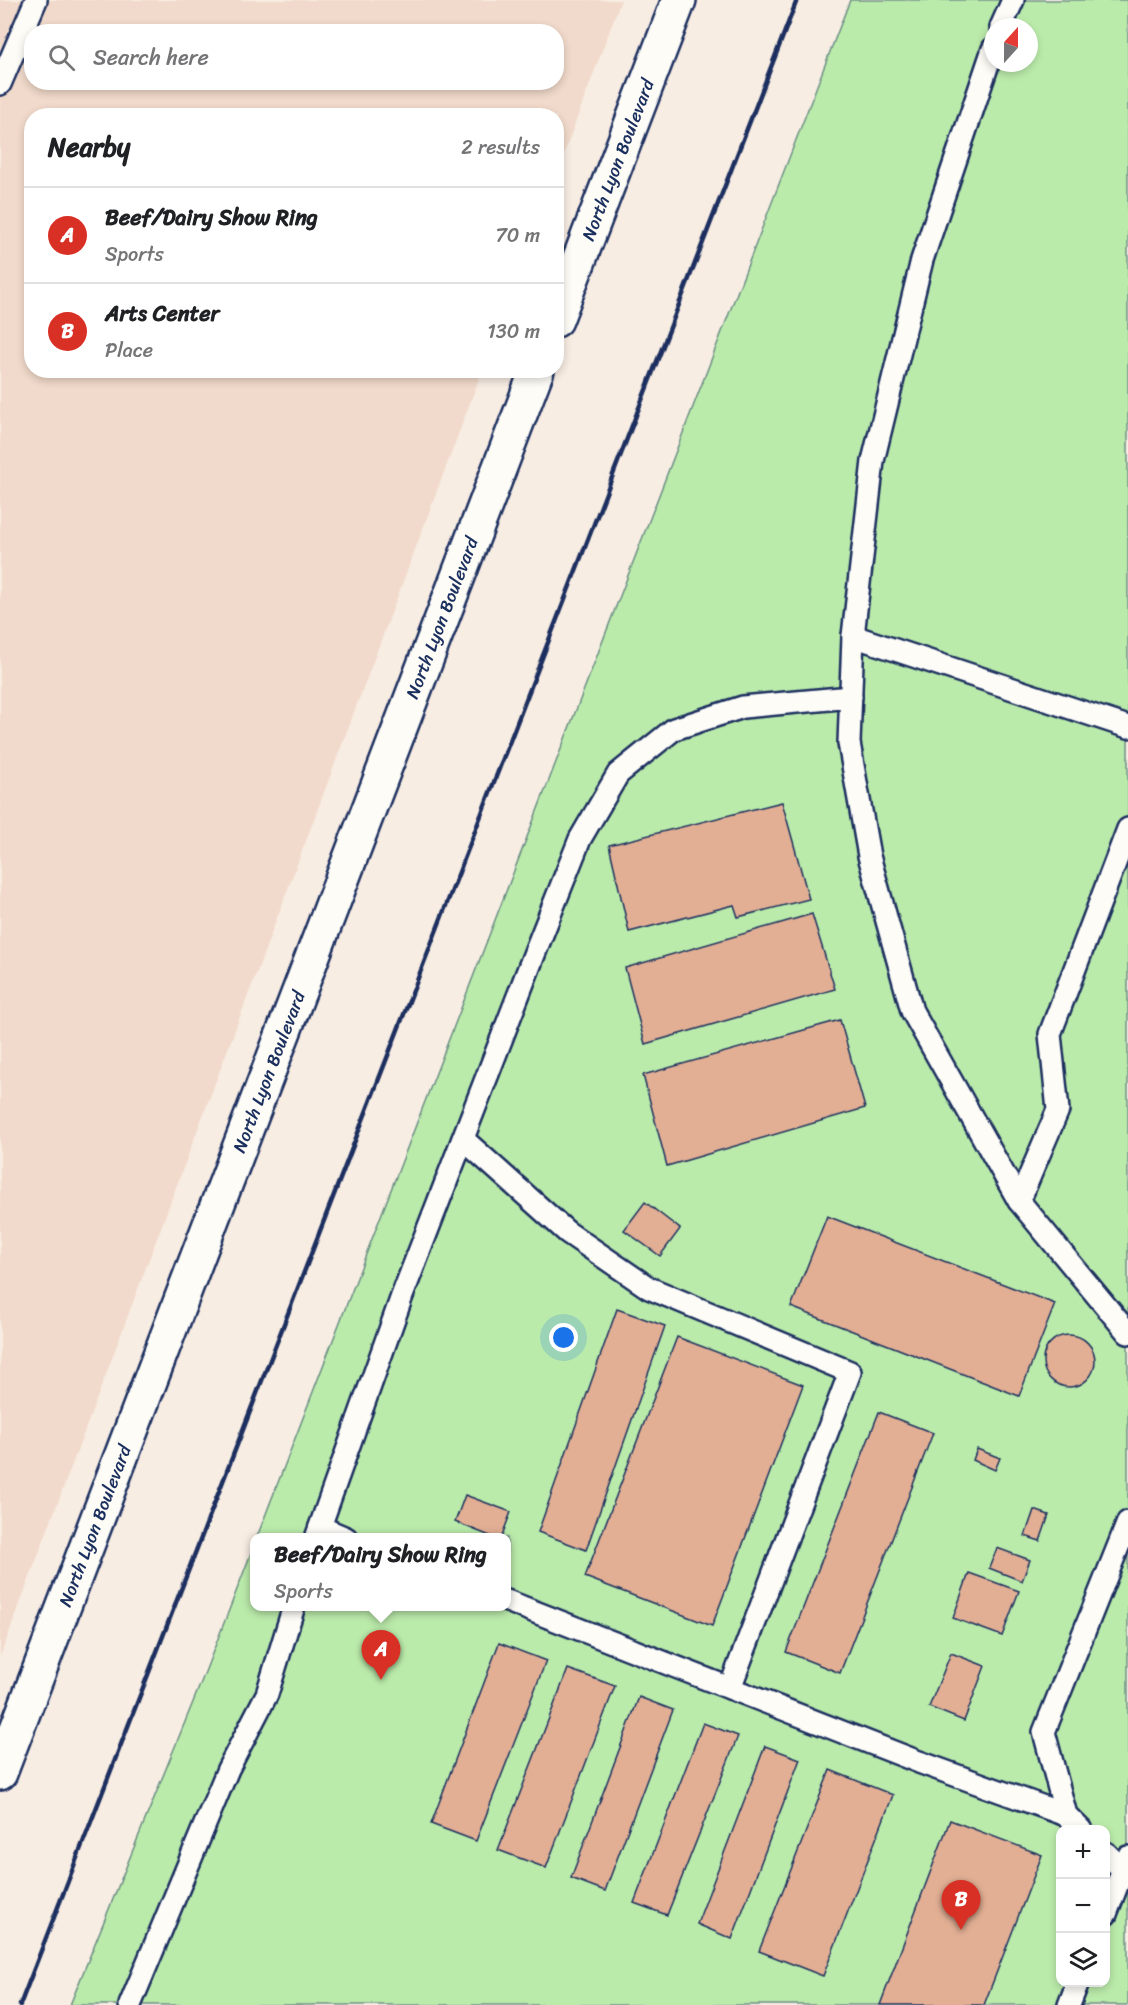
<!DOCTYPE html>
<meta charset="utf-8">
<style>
body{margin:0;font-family:Sriracha,sans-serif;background:#f6f6f6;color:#202124}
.controls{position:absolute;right:18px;bottom:18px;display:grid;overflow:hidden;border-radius:12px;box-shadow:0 3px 9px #0003}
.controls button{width:54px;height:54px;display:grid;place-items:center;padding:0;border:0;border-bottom:2px solid #e0e0e0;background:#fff;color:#202124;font:30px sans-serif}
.compass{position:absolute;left:984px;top:18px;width:54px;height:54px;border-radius:50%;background:#fff;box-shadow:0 3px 9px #0003;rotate:21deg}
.you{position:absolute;left:564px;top:1338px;width:21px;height:21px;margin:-15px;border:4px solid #fff;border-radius:50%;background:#1a73e8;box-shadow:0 0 0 9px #1a73e833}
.badge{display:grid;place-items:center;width:39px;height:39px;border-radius:50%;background:#d93025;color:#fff;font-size:20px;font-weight:700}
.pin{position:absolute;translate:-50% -50px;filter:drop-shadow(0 2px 3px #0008)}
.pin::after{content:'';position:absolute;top:32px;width:21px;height:18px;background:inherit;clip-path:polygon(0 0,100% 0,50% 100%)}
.popup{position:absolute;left:250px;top:1533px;width:261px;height:78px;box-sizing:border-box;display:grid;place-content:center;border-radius:12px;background:#fff;filter:drop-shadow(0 2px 4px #0005);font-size:20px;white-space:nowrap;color:#757577}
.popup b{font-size:22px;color:#202124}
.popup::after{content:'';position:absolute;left:50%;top:100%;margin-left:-12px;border:12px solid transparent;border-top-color:#fff}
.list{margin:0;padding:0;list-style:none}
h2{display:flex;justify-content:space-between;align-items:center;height:78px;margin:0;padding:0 24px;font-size:26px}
h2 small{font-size:20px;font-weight:400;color:#757577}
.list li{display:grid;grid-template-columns:39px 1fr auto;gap:18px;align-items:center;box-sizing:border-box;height:96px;padding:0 24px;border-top:2px solid #e0e0e0}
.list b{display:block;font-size:22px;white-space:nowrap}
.list p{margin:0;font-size:20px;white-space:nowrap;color:#757577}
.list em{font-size:20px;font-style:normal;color:#757577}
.icon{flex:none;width:33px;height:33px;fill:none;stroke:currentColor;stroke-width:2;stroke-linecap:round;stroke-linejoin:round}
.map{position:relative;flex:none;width:1128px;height:2005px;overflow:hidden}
.search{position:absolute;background:#fff;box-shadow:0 3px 9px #0003;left:24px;top:24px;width:540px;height:66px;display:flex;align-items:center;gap:15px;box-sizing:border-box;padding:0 21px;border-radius:24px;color:#757577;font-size:22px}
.panel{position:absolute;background:#fff;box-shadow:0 3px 9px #0003;left:24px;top:108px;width:540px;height:270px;border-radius:24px}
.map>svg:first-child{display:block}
.built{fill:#f1dacb;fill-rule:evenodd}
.green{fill:#bbebab;stroke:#6b8d84;stroke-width:1.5;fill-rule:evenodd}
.building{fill:#e2af94;stroke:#1b2f5e;stroke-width:1.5}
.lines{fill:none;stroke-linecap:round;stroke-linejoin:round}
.lane-casing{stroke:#1b2f5e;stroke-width:26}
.secondary-casing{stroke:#1b2f5e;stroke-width:38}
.lane{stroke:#fdfcf7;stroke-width:21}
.secondary{stroke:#fdfcf7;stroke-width:33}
.rail{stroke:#1b2f5e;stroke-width:4.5}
.labels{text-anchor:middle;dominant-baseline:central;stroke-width:5;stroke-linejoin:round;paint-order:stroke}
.street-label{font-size:18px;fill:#1b2f5e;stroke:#fdfcf7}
</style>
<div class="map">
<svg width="1128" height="2005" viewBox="0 0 1128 2005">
<rect width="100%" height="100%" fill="#f8ede3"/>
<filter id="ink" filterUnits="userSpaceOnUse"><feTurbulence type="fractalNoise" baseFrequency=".0167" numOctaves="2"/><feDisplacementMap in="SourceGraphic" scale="12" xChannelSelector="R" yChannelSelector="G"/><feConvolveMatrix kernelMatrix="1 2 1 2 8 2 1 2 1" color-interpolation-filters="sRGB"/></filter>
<g filter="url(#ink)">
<path class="built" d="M0,0H621L557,172L556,116H32V370L482,371L0,1657ZM32,32H556V82H32Z"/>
<path class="green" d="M850,0H1128V2005H70L200,1685L255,1543V1606H507V1538L257,1537ZM993,27H1029V63H993ZM1060,1830H1106V1982H1060Z"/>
<g class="building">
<path d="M782,802L809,899L738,917L734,905L629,932L609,845Z"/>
<path d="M812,914L835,989L645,1044L625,968Z"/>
<path d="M840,1020L865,1108L667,1166L643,1075Z"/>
<path d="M645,1202L680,1229L660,1256L624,1230Z"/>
<path d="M827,1216L1055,1304L1019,1396L791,1307Z"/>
<path d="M617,1309L665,1326L586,1550L538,1532Z"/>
<circle cx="1069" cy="1361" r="26"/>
<path d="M677,1337L803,1385L712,1626L585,1577Z"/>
<path d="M879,1412L933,1433L840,1673L786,1652Z"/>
<path d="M977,1449L1000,1458L995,1470L973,1460Z"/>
<path d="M465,1495L511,1512L501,1538H495L455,1522Z"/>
<path d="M1034,1510L1049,1515L1040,1541L1025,1536Z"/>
<path d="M997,1548L1030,1560L1022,1581L989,1568Z"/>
<path d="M969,1573L1019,1591L1002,1636L953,1618Z"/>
<path d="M499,1643L546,1661L476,1841L431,1824Z"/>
<path d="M951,1653L985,1666L964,1721L929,1707Z"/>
<path d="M568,1669L615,1686L546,1868L498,1850Z"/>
<path d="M639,1697L673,1710L605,1891L571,1878Z"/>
<path d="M703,1723L738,1736L667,1915L634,1903Z"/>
<path d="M765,1746L800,1759L732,1939L697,1924Z"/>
<path d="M830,1770L893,1795L823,1976L759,1951Z"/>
<path d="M950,1820L1042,1855L984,2005H880Z"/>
</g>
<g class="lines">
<defs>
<g id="lane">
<path d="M1001,27L1013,0"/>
<path d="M993,49L922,260L873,461L853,636L849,743L869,856L912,1011L1019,1201L1128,1333"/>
<path d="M0,84L36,0"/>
<path d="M853,636L1128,727"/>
<path d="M463,1139L567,1232L649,1288L850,1372L730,1688"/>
<path d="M1019,1201L1058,1110L1050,1034L1128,829"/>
<path d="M320,1527L346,1538"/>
<path d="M316,1538L402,1296L537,947L580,839L618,774L674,729L743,707L851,697"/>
<path d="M507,1601L919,1762L1066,1815"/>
<path d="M1081,1830L1066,1815L1044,1732L1128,1522"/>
<path d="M1106,1853L1123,1870"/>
<path d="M1106,1914L1128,1857"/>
<path d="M130,2005L228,1769L267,1694L294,1606"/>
<path d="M1069,2005L1078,1982"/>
</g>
<g id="secondary">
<path d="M556,320L679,0"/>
<path d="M0,1773L537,370"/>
</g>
</defs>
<use href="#lane" class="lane-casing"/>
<use href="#secondary" class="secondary-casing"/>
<use href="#lane" class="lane"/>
<use href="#secondary" class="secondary"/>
<path class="rail" d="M20,2005L797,0"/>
</g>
</g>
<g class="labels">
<g class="street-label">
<text transform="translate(618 160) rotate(-69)">North Lyon Boulevard</text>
<text transform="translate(442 618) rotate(-69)">North Lyon Boulevard</text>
<text transform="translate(269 1072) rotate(-69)">North Lyon Boulevard</text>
<text transform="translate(95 1526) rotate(-69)">North Lyon Boulevard</text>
</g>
</g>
</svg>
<div class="controls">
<button>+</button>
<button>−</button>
<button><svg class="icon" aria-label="layers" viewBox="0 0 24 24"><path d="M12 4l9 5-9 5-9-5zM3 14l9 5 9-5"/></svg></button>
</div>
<svg class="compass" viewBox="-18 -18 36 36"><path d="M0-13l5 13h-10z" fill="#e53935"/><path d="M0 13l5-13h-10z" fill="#757577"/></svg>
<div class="you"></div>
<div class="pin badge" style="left:381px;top:1680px">A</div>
<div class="popup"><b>Beef/Dairy Show Ring</b>Sports</div>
<div class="pin badge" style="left:961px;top:1930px">B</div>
<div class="search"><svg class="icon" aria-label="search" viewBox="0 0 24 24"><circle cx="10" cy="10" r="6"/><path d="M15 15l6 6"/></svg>Search here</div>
<section class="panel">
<h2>Nearby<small>2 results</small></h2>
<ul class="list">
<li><span class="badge">A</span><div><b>Beef/Dairy Show Ring</b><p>Sports</p></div><em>70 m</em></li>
<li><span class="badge">B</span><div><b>Arts Center</b><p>Place</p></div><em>130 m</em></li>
</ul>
</section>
</div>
